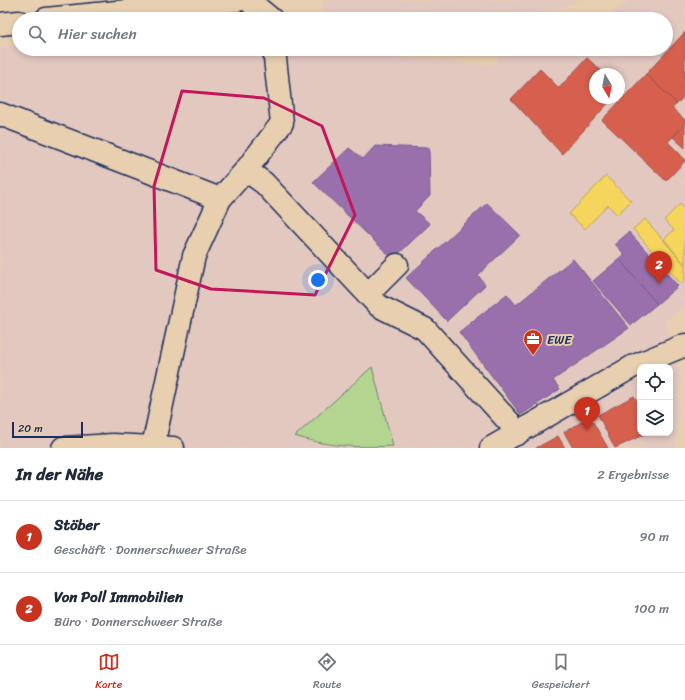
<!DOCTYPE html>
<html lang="de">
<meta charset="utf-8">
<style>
body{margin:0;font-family:Sriracha,sans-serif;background:#f2f2f3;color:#1f2937}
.controls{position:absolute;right:12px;bottom:12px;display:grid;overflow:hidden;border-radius:8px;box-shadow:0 2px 6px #0003}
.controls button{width:36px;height:36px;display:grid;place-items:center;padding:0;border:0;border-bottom:1px solid #e0e1e3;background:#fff;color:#1f2937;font:20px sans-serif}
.compass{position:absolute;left:589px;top:68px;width:36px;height:36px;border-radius:50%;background:#fff;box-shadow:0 2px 6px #0003;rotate:170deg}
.scale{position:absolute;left:12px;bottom:10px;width:71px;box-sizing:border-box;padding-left:4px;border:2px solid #1b2f5e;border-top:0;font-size:11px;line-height:14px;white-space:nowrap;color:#1b2f5e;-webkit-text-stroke:3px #e8cfb0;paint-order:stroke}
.you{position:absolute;left:318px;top:280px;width:14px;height:14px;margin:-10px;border:3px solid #fff;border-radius:50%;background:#1a73e8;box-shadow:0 0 0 6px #1a73e833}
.badge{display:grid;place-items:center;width:26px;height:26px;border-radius:50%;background:#c8321e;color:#fff;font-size:13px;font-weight:700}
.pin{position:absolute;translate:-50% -33px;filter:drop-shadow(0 1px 2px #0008)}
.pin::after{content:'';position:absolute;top:21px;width:14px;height:12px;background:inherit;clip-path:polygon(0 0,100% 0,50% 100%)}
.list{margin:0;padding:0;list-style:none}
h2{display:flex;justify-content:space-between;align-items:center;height:52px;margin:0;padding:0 16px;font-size:17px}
h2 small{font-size:13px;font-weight:400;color:#747a83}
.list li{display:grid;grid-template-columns:26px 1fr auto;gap:12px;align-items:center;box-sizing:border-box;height:72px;padding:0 16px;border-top:1px solid #e0e1e3}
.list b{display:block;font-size:15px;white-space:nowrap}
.list p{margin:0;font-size:13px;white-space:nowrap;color:#747a83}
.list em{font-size:13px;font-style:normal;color:#747a83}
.icon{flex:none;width:22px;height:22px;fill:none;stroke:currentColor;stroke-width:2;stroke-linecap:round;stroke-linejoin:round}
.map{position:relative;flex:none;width:685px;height:448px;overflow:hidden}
.search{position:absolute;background:#fff;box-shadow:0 2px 6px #0003;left:12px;right:12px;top:12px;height:44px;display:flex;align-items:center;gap:10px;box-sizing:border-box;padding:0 14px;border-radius:22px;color:#747a83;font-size:15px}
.sheet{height:196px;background:#fff}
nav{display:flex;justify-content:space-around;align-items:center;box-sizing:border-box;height:56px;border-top:1px solid #e0e1e3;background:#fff;font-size:11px;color:#747a83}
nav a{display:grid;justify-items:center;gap:2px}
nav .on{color:#c8321e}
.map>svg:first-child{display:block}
.built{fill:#e3c8c0;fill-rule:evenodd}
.green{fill:#b4d58f;stroke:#688276}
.homes{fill:#f6d55c;stroke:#b4a35d}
.shops{fill:#d6604d;stroke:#9e5152}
.offices{fill:#9970ab;stroke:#735c94}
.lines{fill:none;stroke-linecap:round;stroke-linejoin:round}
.minor-casing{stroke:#1b2f5e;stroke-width:25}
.major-casing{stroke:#1b2f5e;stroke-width:25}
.minor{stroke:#e8cfb0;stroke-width:22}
.major{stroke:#e8cfb0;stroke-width:22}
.marked{fill:none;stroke:#c2185b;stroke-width:3;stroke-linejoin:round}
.labels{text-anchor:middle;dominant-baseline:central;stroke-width:4;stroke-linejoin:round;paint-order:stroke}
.poi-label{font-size:13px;fill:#1b2f5e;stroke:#e8cfb0;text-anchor:start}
</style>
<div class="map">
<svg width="685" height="448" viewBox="0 0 685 448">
<rect width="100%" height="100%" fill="#e8cfb0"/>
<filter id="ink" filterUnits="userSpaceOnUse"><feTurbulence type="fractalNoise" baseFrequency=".025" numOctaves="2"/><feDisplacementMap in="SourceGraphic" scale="8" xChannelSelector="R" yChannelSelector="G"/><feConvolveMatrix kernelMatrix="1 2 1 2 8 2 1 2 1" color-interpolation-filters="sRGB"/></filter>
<g filter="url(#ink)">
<g class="built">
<path d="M323,0H582L552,10L519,15L489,16L466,13L463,19H322Z"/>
<path d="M630,0H685V307L665,321L681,377L676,448H0V46H19V49L321,50L496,65L498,49H666V19H603ZM595,74H619V98H595ZM640,367H670V433H640Z"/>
</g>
<path class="green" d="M372,367L393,446C359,448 327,447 295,436Z"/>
<g class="homes">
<path d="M606,176L631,201L617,215L608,205L585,229L569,214Z"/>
<path d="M680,204L685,210V265L664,239L674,230L664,220Z"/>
<path d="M645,219L685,265V280L681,284L633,229Z"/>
</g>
<g class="shops">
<path d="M685,32V95L677,104L646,74Z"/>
<path d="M587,58L605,74H595V98H613L562,154L511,99L540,69L559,88Z"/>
<path d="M646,74L677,104L672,108L685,120V124L668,142L685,159V161L666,181L602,120Z"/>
<path d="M685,124V148L673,137Z"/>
<path d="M634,396L640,407V433H647L615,448L598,415Z"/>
<path d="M590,417L608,448H573L564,432Z"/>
<path d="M558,436L565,448H536Z"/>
</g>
<g class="offices">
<path d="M375,146L429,148L430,196L415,211L430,224L393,259L313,182L349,148L363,159Z"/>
<path d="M487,203L520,235L478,275L485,285L447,321L406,278Z"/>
<path d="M629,232L678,286L657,304L619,259L625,255L615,244Z"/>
<path d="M573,259L629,328L553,380L560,389L521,415L459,332L507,294L516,305Z"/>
<path d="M619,259L657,304L631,325L593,281Z"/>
</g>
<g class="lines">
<defs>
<g id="minor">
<path d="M248,0L271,19"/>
<path d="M46,19L238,0"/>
<path d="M0,24L19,22"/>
<path d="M0,114L220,199L246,170L282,123L274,49"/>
<path d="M246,170L264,183L379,306L425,329L510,423L517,434"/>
<path d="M368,294L397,265"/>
<path d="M153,446L194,256L220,199"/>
</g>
<g id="major">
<path d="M63,448L113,445L173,448"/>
<path d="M491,448L632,367L685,345"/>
</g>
</defs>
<use href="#minor" class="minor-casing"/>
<use href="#major" class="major-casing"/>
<use href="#minor" class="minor"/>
<use href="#major" class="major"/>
</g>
</g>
<path class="marked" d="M182,91L264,98L322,126L355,215L315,295L211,289L156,270L154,186Z"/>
<defs>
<symbol id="office-pin" viewBox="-11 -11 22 30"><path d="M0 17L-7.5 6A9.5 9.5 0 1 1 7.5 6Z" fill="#c8321e" stroke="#e8cfb0"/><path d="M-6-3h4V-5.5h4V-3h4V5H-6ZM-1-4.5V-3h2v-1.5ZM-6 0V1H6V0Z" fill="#fff"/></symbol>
</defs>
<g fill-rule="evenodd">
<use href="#office-pin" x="522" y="328" width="22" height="30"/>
</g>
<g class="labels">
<g class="poi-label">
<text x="547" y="339">EWE</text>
</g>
</g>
</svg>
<div class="controls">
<button><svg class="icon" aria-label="locate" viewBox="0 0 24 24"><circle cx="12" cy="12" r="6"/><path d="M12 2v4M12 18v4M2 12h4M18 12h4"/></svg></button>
<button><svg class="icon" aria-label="layers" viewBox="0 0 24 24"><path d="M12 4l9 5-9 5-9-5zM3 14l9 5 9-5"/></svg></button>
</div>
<svg class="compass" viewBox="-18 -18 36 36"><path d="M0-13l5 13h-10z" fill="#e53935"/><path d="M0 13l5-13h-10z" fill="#747a83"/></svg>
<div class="scale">20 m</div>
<div class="you"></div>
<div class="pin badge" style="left:587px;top:430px">1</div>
<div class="pin badge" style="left:659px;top:284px">2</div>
<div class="search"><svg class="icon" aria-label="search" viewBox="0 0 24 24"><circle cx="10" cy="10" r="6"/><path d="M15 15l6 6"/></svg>Hier suchen</div>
</div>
<section class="sheet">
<h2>In der Nähe<small>2 Ergebnisse</small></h2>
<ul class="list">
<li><span class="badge">1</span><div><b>Stöber</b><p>Geschäft · Donnerschweer Straße</p></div><em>90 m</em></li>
<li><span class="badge">2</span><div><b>Von Poll Immobilien</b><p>Büro · Donnerschweer Straße</p></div><em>100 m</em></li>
</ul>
</section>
<nav>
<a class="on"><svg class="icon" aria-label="map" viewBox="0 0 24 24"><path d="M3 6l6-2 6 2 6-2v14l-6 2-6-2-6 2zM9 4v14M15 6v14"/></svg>Karte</a>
<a><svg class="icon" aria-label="directions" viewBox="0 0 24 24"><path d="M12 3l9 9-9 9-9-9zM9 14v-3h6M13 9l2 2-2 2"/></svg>Route</a>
<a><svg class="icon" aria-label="saved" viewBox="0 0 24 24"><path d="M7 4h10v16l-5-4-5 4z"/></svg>Gespeichert</a>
</nav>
